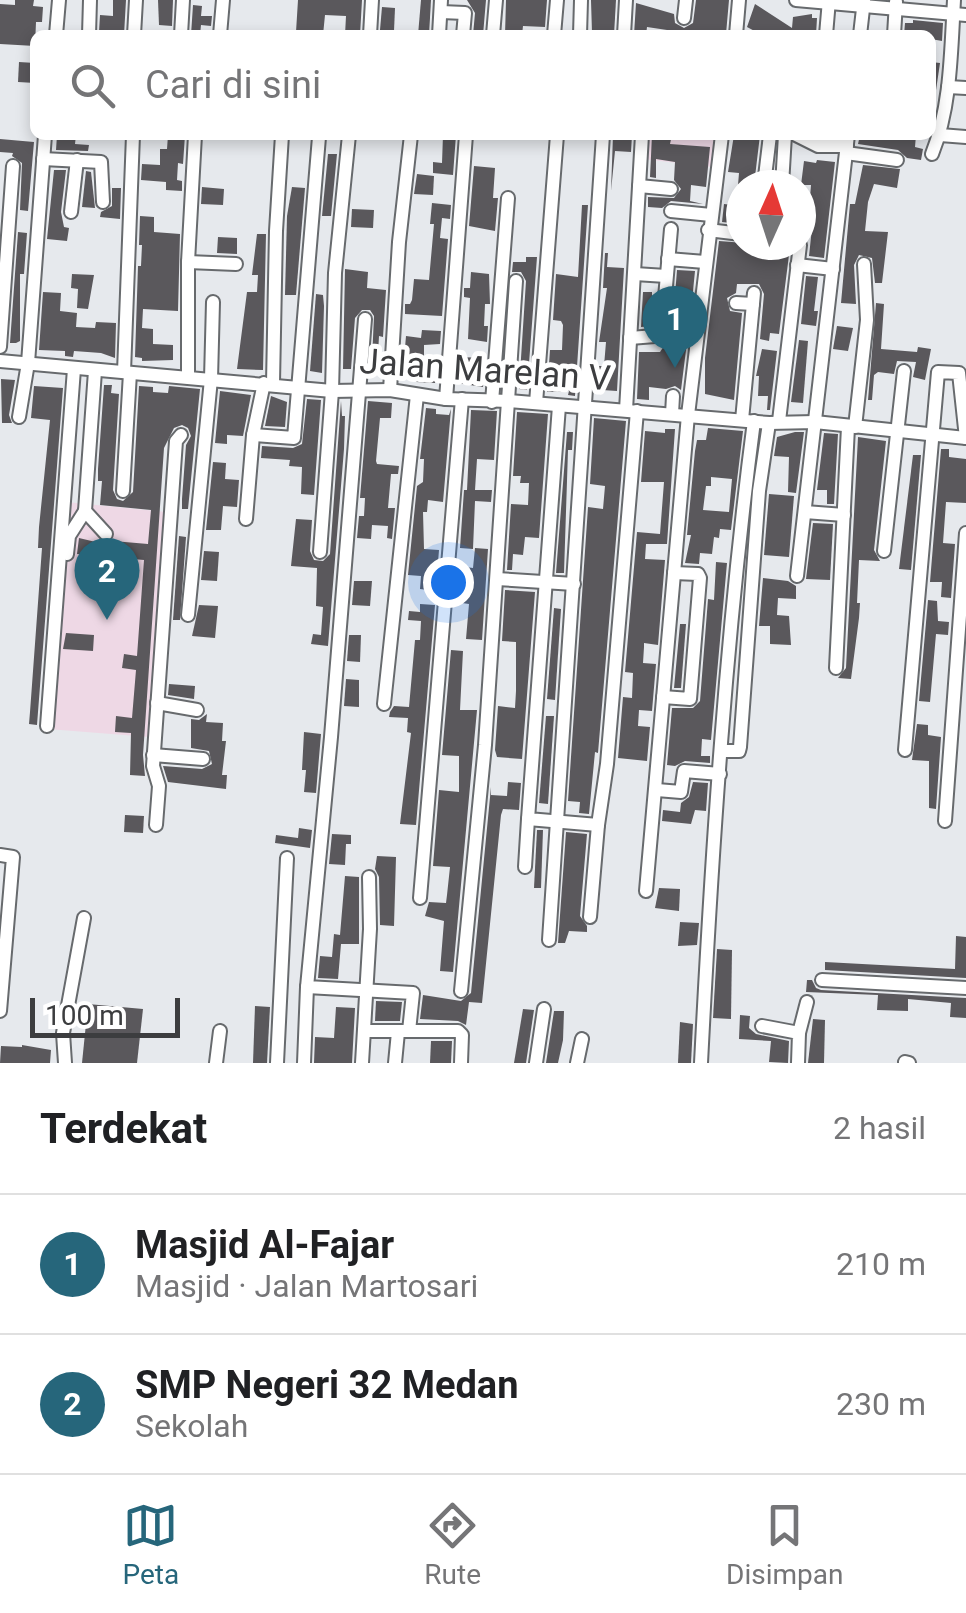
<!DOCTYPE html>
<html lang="id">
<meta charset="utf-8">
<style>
body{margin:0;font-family:Roboto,sans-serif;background:#f2f2f2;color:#202124}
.compass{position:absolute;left:726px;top:170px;width:90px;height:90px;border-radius:50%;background:#fff;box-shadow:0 5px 15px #0003;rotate:3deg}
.scale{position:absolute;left:30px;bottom:25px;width:150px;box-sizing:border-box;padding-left:10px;border:5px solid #3c3d3f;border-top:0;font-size:28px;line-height:35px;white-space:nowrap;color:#3c3d3f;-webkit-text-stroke:8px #fff;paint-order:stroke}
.you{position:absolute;left:448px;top:582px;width:35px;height:35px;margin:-25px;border:8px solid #fff;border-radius:50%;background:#1a73e8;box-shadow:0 0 0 15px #1a73e833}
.badge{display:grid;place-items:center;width:65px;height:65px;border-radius:50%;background:#26667b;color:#fff;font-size:32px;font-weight:700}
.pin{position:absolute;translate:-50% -82px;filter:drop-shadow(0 2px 5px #0008)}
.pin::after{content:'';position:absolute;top:52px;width:35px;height:30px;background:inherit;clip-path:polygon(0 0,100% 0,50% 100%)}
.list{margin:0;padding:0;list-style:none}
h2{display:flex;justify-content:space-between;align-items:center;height:130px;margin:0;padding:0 40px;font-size:42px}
h2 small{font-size:32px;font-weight:400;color:#757577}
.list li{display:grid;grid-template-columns:65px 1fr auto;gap:30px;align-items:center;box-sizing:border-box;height:140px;padding:0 40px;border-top:2px solid #e0e0e0}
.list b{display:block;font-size:38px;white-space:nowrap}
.list p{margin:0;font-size:32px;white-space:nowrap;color:#757577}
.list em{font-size:32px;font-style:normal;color:#757577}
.icon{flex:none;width:55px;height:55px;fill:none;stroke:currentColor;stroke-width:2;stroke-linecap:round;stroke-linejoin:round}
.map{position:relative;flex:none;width:966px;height:1063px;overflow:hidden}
.search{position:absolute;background:#fff;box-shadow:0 5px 15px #0003;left:30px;right:30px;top:30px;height:110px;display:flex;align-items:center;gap:25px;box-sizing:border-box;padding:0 35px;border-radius:15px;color:#757577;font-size:38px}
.sheet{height:410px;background:#fff}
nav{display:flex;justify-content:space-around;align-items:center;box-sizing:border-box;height:140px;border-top:2px solid #e0e0e0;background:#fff;font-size:28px;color:#757577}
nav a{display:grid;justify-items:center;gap:5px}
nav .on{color:#26667b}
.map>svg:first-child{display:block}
.education{fill:#eed8e5}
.building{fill:#5a585c;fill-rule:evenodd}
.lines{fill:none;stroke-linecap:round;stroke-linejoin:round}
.minor-casing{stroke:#676a6d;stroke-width:16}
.minor{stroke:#fff;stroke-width:12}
.labels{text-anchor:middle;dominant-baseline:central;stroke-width:10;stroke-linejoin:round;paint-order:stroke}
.street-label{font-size:35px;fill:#3c3d3f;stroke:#fff}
</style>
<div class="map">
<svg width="966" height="1063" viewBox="0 0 966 1063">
<rect width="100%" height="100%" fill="#e6e9ed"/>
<g class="education">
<path d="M646,135H719L712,167L643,159Z"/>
<path d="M66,502L166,512L149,737L48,729Z"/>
</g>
<g class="building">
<path d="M15,0H34L33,6L43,7L42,22H36L35,46L0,44V4L15,5Z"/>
<path d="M113,0H126L124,35L99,32L100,15L113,16Z"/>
<path d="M158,0H173L172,26L159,25Z"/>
<path d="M298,0H362L360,35H345L346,16L325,15L323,35L296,32Z"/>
<path d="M421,0H431L429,35H418Z"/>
<path d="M467,0H486L483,35H473L475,13Z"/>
<path d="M506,0H547L545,27L523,26L522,35H505Z"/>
<path d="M591,0H616L614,35L592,33Z"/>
<path d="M696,0H729L726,34L667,35V30L647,27L646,35H634L636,3L674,14L675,23L684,28L693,23Z"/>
<path d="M755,4L792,28L793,17L812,14V18H817L816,35H762L747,27Z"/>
<path d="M193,5L202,6L201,16H212L211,26L201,25L200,35H191Z"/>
<path d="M382,7L395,8L394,31L380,30Z"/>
<path d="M913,20L943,23L942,41L931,39V35H904L905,23H913Z"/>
<path d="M19,62L35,63V83L18,82Z"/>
<path d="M931,62L940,63L931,124Z"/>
<path d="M57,135H76L75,144L89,145L88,151L56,150Z"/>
<path d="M168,135H185L183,164L178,163L177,180L182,181V191L166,190V182L141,180L142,164L160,165V149H167Z"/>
<path d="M443,135H456L453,175L433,173V162L442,163Z"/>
<path d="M613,135H632L631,152L615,151L611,191Z"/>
<path d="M652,135H672L670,144L710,147L706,187L691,185L690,201L703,204L671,201L662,208L648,207V197L674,198L681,189L674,180L675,162L656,159V178L650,177Z"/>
<path d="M734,135H760L754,185H738L739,173L728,172Z"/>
<path d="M860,135H916L915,147L923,149L921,160L907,158L898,150L858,144Z"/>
<path d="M0,139L34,142L28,211L20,210L22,163L12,156L13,153L0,152Z"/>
<path d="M328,154H337L331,216H322Z"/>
<path d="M817,160L835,162L824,258L809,256L813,219L809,210L811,185H801L804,161L816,163Z"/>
<path d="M863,165L900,169L897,188L874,184L868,202L865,231L888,232L882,283H875L872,258L859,255L854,265L856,304L841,303L850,204H855Z"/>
<path d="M474,166L495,168L493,198H498L495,231L469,226Z"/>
<path d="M54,170H66L61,212L64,227L69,228L67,241L47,239Z"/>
<path d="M86,171L91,172L95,208L82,207Z"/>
<path d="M417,174L434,176L433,195L414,194Z"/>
<path d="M202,187L224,189L223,205L201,204Z"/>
<path d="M292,187L305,188L296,295H285L287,216Z"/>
<path d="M112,188H121L120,219L100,217L101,212L112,206Z"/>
<path d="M432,203L451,205L450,219L442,218L440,238L448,239L442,316L405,314V304H410L412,300L414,279L429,280L434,224H430Z"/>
<path d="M724,204L741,206V224L722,222Z"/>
<path d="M582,205H588L575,396L568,395L569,391L547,392L550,350H562L563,325L561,321L553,320L556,274L578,277Z"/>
<path d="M352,209L374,210L373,228L351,227Z"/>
<path d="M140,216L154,217V232L180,234L178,311L143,309L142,328L153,329V344L173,345V360L142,361V358L135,357L138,266H141L142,245H139Z"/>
<path d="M18,232L27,233L24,274H20V341L16,343H10Z"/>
<path d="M257,234H266L263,370L237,369L247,292H257L258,275H252Z"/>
<path d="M218,237L237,238V254L217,253Z"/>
<path d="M719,241L770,245L769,253L789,255L779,334L770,333L769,341L760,339L764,294L759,284H737L736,293L727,298L730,311L742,313L734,400L705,394V358Z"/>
<path d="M605,253H608L607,267L624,268L617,391L602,390V385H596L598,366H604L606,342H599L607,288H603Z"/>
<path d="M526,257H537L527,390L519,389L526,281L521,272H512L513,262H526Z"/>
<path d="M345,269L368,272L367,288L386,290L383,337L379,336L378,354L372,360L374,316L370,310H362L355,318L351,369H343Z"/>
<path d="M677,270L695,271L692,301L686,300L682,340L687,342L681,390L675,386L666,389L649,387V400L637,399L639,352H660L672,334Z"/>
<path d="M471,272L489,274L490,304H485L484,326H488L487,342L468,339L470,298L464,297V288H470Z"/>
<path d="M72,274L94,275L88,309L77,308L78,289L71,288Z"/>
<path d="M806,276L818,277L814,311H818L816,326L801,324Z"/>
<path d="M43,292L61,293L60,311L77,313L76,327L95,328L96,322L116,323L115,358L101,353L74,351L73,357L65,356V351L39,350Z"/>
<path d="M643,292H652V326L641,327Z"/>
<path d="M316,294L323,295L324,306L322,373L310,371Z"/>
<path d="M876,303L884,304L881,349L917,352L918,347L931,349L925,380L913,377L916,362L897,361L894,374L878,372L874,375L872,400H868Z"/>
<path d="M837,326L853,328L848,351L833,349Z"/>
<path d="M422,330L441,331L440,344L424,345V356L439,357L435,383L416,382L417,372L403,371L406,336L421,338Z"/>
<path d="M799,340L808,341L803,403L791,402Z"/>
<path d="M762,349L777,351L770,410H767L768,396H758L759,376H756Z"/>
<path d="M459,357L485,358L483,387L457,383Z"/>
<path d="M1,379L15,380L9,415L12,423H2Z"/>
<path d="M104,385H112L111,393L119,394L113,490L117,499L123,501L133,492L139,386L153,387V392L168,393L169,386L200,389L188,509H182V499L186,445L191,436L188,428L182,425L174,428L164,448L143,755L145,776L130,775L131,733L115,732L116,716L132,718L136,670L122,668L124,654L137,656L144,560L77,554L79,538L104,544L113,541L148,544L151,510L100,505L102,481H98V469Z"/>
<path d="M34,386L63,388L37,725L29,724L30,712L42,548H38L39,527L50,420L31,418Z"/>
<path d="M220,391L251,395L243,436L227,435V444L215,443Z"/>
<path d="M271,396L287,402L285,427L265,426Z"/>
<path d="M307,399L321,400L314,495L301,494L302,467L289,466L290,460L261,458L262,446L293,448L302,444Z"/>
<path d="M341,401L342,416H345L344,449L328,646L311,644L313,634L321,635L323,607L316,606L317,568L291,566L296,519L312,520L310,551L314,560L323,561L330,554Z"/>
<path d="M368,401L392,403L391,418H380L376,461L377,464L399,466L398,474H391L388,508H395L392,539L387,538L388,526L372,525L371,539L357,538L359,516H364L365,498H360Z"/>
<path d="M426,408L436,409V414L449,415L451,409L443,502L428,500L427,512H423L424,549L439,550L436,587H428V590L420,589L421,576L408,575L417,486L423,482L424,459H420Z"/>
<path d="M471,410L497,411L494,460L477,459L475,490H492L491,502L475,501L473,549L460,548L464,490H467Z"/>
<path d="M517,412L548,414L539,538L525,537L523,555L513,554L512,570H507L511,504L528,505L529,483H520L521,476H513Z"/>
<path d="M594,418L626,421L598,753L595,752L589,814L579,813L580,802L568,801L588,507L603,509L605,486L590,484Z"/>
<path d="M708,428L743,431L731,530L720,529L719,538L714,537L712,554L700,553L699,564L685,563L691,535H687L695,451L697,440H706ZM711,477L732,479L729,512L703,510L706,486H711Z"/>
<path d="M665,429H675L667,544H646L645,559L665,560L658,645L644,643V647L643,663L656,664L652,711L639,710L638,726L650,727L647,761L618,758L623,697L632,698L633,673L625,672L637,532L660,534L664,482H641L645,431L665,433Z"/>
<path d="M567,432H573L572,450H568L564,573H556Z"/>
<path d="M795,432H804L796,493L788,492L789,457L774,456L777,437Z"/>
<path d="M824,433L838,434L834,504H827V490H817Z"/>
<path d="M858,437L886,441L874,550L880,561L859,560L857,603H860L859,618L851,679L838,678L846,668Z"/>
<path d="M941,449H949V457L966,459V503L946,502L943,543L955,544L951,598L941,597L942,582H930Z"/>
<path d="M913,455H921L911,570L899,569Z"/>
<path d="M213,462L226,463L225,479L239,480L237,507L223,506L221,530H206Z"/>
<path d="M769,494L794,496L789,557L764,555Z"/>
<path d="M813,523L833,524L830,580L806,579Z"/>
<path d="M179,536L186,537L180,620H173Z"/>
<path d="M475,548L488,549L482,640L466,639L469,604L455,602L458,566L473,568Z"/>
<path d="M204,551L219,552L217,581L201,580Z"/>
<path d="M716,562L727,563L711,740L702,739L701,756H710V763L685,761L675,766L667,765L672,708H693L700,701L708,599L714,600Z"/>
<path d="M763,578L788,581L796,586V599L778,598L777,615L789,616L791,645L770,644V626H759Z"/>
<path d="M354,581H372L370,606L352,605Z"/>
<path d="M505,590L535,592L522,759L497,757L495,750L498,706L515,708L516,691V642L502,641Z"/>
<path d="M928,600L937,601L938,621L949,622L948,635L936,634L930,702L919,701Z"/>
<path d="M420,604L435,605L416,825L400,824L411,733L407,732L408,718L389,717L390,712L394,706L409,707L415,640H420L421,621L408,620L409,611L420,612Z"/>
<path d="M199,605L218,606L215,638L192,636Z"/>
<path d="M554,608L561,609L555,700L547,699Z"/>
<path d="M680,624H686L681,688H674Z"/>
<path d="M66,633L94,635L93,651L63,649Z"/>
<path d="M349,635H361L360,662L347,661Z"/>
<path d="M451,650L463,651L460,710H477L453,972L440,971L444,921L425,916L429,902L446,903L447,895L450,867L433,866L439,790L459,792V756L442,755Z"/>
<path d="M346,679L359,680V707L344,706Z"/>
<path d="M169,684L195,686L194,699L168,695Z"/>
<path d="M207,714L206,722L223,723L222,741H226L222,775H227L226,789L168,782L163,766L202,769L212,764L209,751L191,748V719L199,720Z"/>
<path d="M546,716H554L548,804L539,803Z"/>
<path d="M917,724L928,725V735L941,737L936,809L929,808V761L912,760Z"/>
<path d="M304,732L321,734L316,793L304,792L306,770H302Z"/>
<path d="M508,782L521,783L519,810L503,809L501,815L482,1003L469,1002L466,1025L458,1021L420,1019L423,995L461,1001L471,993L491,787V795L507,796Z"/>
<path d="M693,782L708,783L706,811L695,810L691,824L662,821L663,810L680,812L681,803L689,797Z"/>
<path d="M125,815L144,816L143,833L124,832Z"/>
<path d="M299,828L312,830L310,848L275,843L276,835L298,838Z"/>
<path d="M537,830H543L541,888H534Z"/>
<path d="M566,832L587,834L580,916L587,926V932L569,931L565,943H558Z"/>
<path d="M332,834L351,835V844H346L345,865L329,864Z"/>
<path d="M377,856L396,857L394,926L380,925L379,877L375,869Z"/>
<path d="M345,876L359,877V944H341L338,979L318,978L320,956L332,957L334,934L340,935Z"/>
<path d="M659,888L680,889L679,911L655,908Z"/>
<path d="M680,922L699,923L697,945L678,946Z"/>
<path d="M956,936L966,937V978L825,970V962L955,969Z"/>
<path d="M717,949L732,950L731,1019L713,1018Z"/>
<path d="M807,980H812L816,988L821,990L966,998V1018L950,1017L951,1003L908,999V1011L877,1010L878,995L806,992Z"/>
<path d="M376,1001L402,1002L400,1021H375Z"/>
<path d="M88,1004L143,1009L137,1063H82Z"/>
<path d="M255,1006L270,1007L267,1063H253Z"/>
<path d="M336,1007L355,1008L352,1063H314L315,1037L334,1038Z"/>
<path d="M523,1009L534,1010L526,1063H514Z"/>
<path d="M554,1011H564L563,1040L558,1063H546Z"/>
<path d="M740,1015L750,1016L749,1028L756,1034L789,1041L788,1063L769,1062L771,1041L739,1039Z"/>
<path d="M813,1019L825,1020L824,1063H808Z"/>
<path d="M680,1022L693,1024L691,1063H678Z"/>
<path d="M431,1041H452L451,1063H430Z"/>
<path d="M22,1045L51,1050L50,1063H0L1,1046L22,1047Z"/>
</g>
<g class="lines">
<defs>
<g id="minor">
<path d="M796,0L966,15"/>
<path d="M441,12L465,13L463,35"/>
<path d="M684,18L686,0"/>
<path d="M56,35L59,0"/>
<path d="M89,35L90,0"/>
<path d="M134,35L136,0"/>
<path d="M181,35L183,0"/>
<path d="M220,35L223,0"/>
<path d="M370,35L372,0"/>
<path d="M439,35L441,0"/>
<path d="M493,35L496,0"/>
<path d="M554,35L557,0"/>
<path d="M580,35L581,0"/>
<path d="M624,35L626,0"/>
<path d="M736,35L739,0"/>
<path d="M826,35L829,0"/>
<path d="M860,35L864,0"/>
<path d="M894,35L896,2"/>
<path d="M948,87L966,88"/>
<path d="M796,135L818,146H847"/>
<path d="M940,135L966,137"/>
<path d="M846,153L897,160"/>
<path d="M932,154C951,107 951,51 954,0"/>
<path d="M43,159L101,162L103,202"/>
<path d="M764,185L770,135"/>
<path d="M782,185L785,135"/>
<path d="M639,186L671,189"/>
<path d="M671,211L711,215"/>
<path d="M71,212L77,160"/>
<path d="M708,230L741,234"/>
<path d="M801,233L803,218"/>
<path d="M668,259L705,262"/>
<path d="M188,262L236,264"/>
<path d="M797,265L833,269"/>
<path d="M635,274L666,276"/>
<path d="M736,303L753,304"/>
<path d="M365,319L331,737L307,987L413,993L409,1031"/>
<path d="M630,338L655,336L662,332L671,229"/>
<path d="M0,347L13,166"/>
<path d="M0,361L332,391L390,390L446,399L509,401L769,423L815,422L966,438"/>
<path d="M95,371L85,511L106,534"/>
<path d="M124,372L133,135"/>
<path d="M188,377V262L195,135"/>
<path d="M273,383L276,231L282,135"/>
<path d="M390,390L399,242L411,135"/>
<path d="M446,399L466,135"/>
<path d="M492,402L508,198"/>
<path d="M536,403L557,135"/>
<path d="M559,406L528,819L598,825"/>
<path d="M626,410L642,135"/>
<path d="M672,414L673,396"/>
<path d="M19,417L28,363L45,135"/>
<path d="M742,420L754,293"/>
<path d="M779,421L800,245"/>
<path d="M855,427L867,320L864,264"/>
<path d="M253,435L294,438L319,137"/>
<path d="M123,491L130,373"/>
<path d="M805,512L844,515"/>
<path d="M246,519L253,435L264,383"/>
<path d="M884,551L904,371"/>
<path d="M320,552L332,391L335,273L349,135"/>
<path d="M67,554L69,536L85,511"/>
<path d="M797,576L848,135"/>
<path d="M497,579L574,584"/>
<path d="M188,615L211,379L213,302"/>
<path d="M836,668L848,427"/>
<path d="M663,697L690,699L700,578L698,574L674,573"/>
<path d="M157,703L197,710"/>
<path d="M384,704L417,395"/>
<path d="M47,726L74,369"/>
<path d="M905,750L938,372L959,373L966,438"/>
<path d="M722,751H739L740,747L759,491L769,423"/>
<path d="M153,755L203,759"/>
<path d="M657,790L681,792L684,771L720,774"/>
<path d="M945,821L966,533"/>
<path d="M156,825L159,786L153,766L176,441L181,435"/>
<path d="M0,855L13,857L0,1011"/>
<path d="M525,867L528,819"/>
<path d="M646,891L688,415L722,135"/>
<path d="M420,898L462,399"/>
<path d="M590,917L598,825L607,764L637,411"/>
<path d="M549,940L603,135"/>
<path d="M822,980L966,988"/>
<path d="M461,991L485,745L516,281"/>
<path d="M762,1026L799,1033L798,1063"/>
<path d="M364,1031H458L462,1035L461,1063"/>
<path d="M799,1033L807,1002"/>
<path d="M905,1062L909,1063"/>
<path d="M65,1063L63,1033L84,918"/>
<path d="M216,1063L220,1031"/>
<path d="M277,1063L287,858"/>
<path d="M304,1063L307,987"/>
<path d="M362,1063L370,929L369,877"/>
<path d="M395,1063L398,1032"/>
<path d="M536,1063L544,1009"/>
<path d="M577,1063L582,1039"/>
<path d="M701,1063C712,849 726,634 754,421"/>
</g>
</defs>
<use href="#minor" class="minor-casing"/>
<use href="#minor" class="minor"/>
</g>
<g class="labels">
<g class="street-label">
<text transform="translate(485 370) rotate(4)">Jalan Marelan V</text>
</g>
</g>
</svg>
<svg class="compass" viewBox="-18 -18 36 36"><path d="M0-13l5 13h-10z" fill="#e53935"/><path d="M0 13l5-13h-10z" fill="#757577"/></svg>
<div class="scale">100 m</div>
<div class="you"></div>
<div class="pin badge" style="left:675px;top:368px">1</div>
<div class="pin badge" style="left:107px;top:620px">2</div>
<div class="search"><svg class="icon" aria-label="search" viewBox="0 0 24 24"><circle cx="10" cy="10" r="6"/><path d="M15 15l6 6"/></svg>Cari di sini</div>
</div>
<section class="sheet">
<h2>Terdekat<small>2 hasil</small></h2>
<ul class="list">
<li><span class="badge">1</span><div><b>Masjid Al-Fajar</b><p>Masjid · Jalan Martosari</p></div><em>210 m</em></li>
<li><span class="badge">2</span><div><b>SMP Negeri 32 Medan</b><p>Sekolah</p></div><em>230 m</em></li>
</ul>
</section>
<nav>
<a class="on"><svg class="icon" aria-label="map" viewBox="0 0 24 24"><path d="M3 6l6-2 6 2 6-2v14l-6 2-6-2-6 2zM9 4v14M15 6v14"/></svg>Peta</a>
<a><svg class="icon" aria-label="directions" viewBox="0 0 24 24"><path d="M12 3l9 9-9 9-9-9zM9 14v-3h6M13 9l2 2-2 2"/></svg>Rute</a>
<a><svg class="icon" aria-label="saved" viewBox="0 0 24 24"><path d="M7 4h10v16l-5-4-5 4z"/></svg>Disimpan</a>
</nav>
